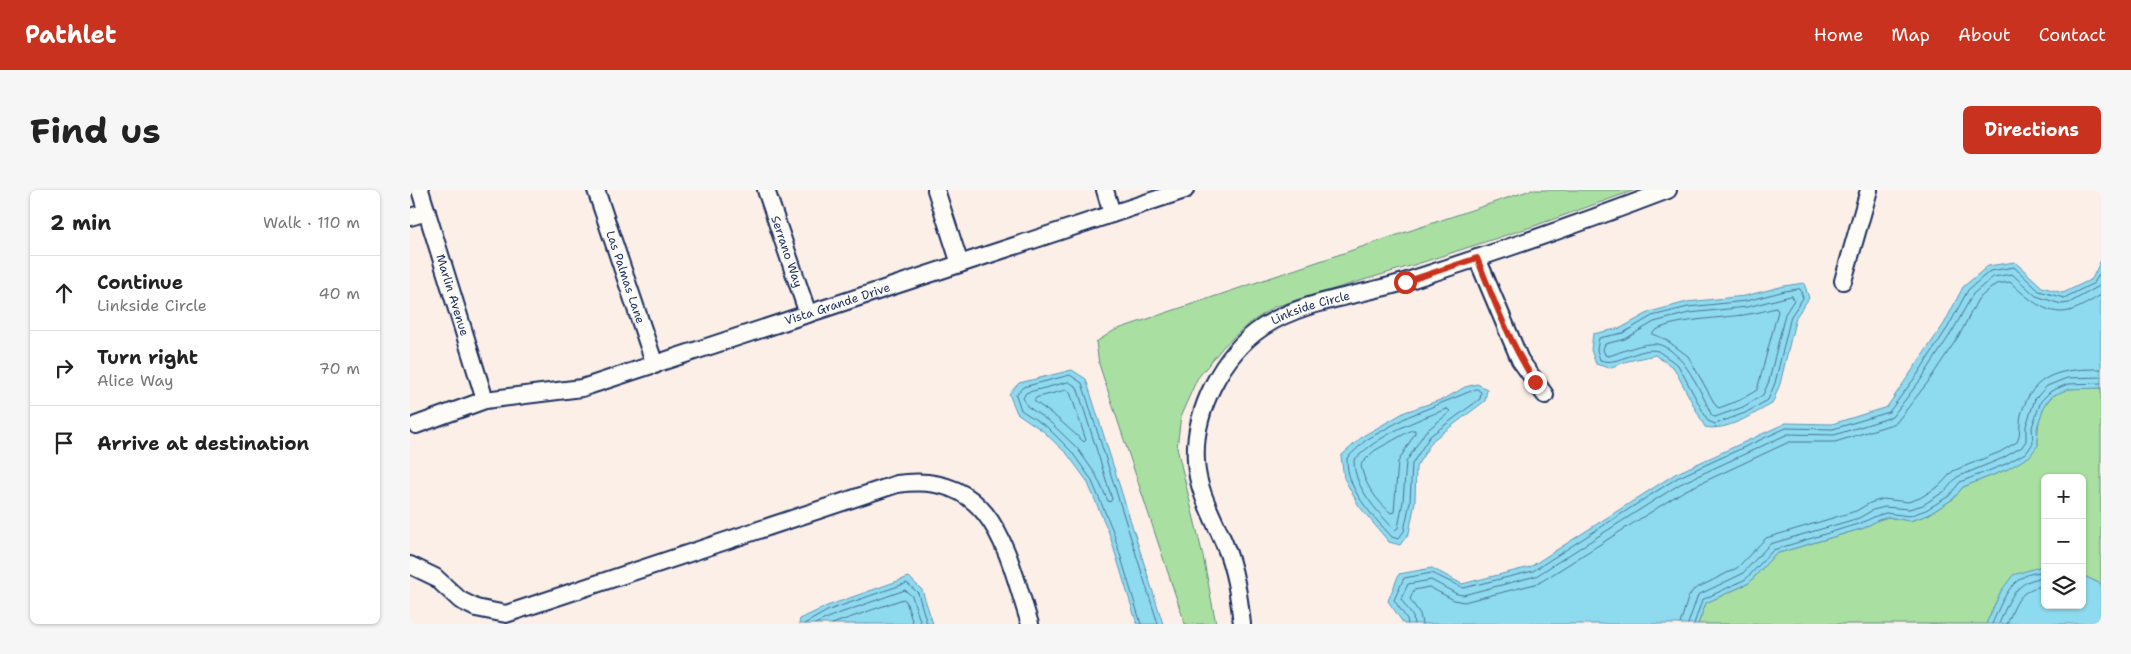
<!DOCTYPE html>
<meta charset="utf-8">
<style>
body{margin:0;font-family:"Shantell Sans",sans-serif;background:#f6f6f6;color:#222}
.controls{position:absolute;right:15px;bottom:15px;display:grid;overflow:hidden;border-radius:8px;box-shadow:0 1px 4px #0004}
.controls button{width:45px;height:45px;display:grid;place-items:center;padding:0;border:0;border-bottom:1px solid #e0e0e0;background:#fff;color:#222;font:25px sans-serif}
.stop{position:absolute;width:15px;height:15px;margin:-11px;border:4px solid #c8321e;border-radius:50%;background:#fff}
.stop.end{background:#c8321e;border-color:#fff;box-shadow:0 1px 5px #0008}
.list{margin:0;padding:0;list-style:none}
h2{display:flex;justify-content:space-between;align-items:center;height:65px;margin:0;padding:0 20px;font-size:21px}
h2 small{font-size:16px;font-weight:400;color:#767676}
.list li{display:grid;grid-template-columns:32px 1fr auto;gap:15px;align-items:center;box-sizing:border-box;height:75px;padding:0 20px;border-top:1px solid #e0e0e0}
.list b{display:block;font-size:19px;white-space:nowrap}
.list p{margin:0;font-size:16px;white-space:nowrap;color:#767676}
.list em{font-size:16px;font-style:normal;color:#767676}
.icon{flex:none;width:28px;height:28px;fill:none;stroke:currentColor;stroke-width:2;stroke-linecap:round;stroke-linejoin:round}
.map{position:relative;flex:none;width:1691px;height:434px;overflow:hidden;border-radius:8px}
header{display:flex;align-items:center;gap:30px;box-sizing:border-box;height:70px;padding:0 25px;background:#c8321e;color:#fff}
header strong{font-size:24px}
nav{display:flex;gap:28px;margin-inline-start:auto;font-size:18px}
.intro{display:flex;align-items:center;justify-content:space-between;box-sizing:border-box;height:120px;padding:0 30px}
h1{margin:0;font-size:35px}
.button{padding:12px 22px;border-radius:8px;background:#c8321e;color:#fff;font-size:18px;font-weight:700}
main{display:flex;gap:30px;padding:0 30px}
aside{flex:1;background:#fff;border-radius:8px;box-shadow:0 1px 4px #0004}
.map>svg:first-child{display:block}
.green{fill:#aadfa2;stroke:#628780}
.water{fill:#8edaee;stroke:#6096b4}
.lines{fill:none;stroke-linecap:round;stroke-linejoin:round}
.shore{stroke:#497398;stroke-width:1}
.minor-casing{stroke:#1b2f5e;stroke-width:20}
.minor{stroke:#fdfcf7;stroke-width:16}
.route{stroke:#c8321e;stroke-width:6}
.labels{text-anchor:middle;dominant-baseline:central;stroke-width:5;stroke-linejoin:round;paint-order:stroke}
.street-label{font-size:12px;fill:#1b2f5e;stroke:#fdfcf7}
</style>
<header>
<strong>Pathlet</strong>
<nav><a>Home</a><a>Map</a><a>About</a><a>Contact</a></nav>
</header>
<div class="intro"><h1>Find us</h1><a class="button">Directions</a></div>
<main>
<aside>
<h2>2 min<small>Walk · 110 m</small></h2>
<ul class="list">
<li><svg class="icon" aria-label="ahead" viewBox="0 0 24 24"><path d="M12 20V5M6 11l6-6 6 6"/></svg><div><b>Continue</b><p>Linkside Circle</p></div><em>40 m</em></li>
<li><svg class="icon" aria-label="right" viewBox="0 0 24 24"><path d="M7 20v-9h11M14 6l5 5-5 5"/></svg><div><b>Turn right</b><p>Alice Way</p></div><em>70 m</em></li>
<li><svg class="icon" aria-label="arrive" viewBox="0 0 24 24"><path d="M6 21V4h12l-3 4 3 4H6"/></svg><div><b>Arrive at destination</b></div></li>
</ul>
</aside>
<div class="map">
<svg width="1691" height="434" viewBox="0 0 1691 434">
<rect width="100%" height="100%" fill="#fbefe8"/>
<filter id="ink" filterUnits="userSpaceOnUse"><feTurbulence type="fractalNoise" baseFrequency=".02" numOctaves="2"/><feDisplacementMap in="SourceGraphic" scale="10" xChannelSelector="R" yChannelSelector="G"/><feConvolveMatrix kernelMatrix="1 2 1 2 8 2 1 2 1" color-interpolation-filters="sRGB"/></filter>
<g filter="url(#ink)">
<g class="green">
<path d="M1121,0H1225L1124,36L1007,74L864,117L837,135L813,157L787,189L771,225L767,258L793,366L806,434H775L689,174L686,152L705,140Z"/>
<path d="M1691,198V394L1672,385V288H1635V377H1629L1591,401L1576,434H1288L1296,413L1339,393L1365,364L1454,338L1468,330L1478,327L1500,331L1518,325L1543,309L1553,297L1598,279L1628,255C1626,231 1632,204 1659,199C1669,197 1681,198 1691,198Z"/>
</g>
<g class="water">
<path d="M1691,70V198L1659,199L1644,205L1635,213L1627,238L1628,255L1620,266L1598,279L1553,297L1543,309L1518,325L1500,331L1478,327L1468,330L1454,338L1365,364L1339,393L1296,413L1288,434H994L978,411L989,384L1022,378L1052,394L1120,377L1265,284L1376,233L1422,234L1477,217L1534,134L1553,97L1578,76L1605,72L1632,97L1653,103L1682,89Z"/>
<path d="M1394,93L1399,108L1386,127L1370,194L1362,214C1343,224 1316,242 1295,237L1264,178L1245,165L1218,171L1199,178L1186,174L1181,160L1183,144L1211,138L1240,122L1277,112L1335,106L1374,96Z"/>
<path d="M662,180L676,189L753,434H727L699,343L677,291L658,265L633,241L607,223L599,204L609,193Z"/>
<path d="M1067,194L1077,199L1075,211L1023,250L1006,277L1005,312L999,343L990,355L979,352L949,316L934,288L931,266L953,246L995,222L1036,208L1055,197Z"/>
<path d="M1629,377H1635V415H1672V385L1691,394V432L1682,434H1576L1591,401L1603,385Z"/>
<path d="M499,387L512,400L523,434H389L390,429L417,416Z"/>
</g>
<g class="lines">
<g class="shore">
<path d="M1390,99L1393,108L1381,126L1365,193L1358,210L1335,223L1305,234L1298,231L1268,175L1248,161C1229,156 1208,177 1190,170L1187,160L1189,148L1213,143L1242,126L1278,117L1336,111L1375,101Z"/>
<path d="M1382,106L1384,110L1375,124L1359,191L1353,205L1333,217L1305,227L1302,226C1292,204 1273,159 1247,154C1234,152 1211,162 1199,166L1195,165L1193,159L1195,154L1215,149L1244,132L1279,123L1337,117Z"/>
<path d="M1366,118L1368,121L1347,200L1330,210L1309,218L1306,216L1278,166L1255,149L1242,144C1251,129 1321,128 1339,124C1348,123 1357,120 1366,118Z"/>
<path d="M659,192L667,197L702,309L700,312L698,311L686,285L667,258L641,233L617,216L613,208L616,203Z"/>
<path d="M1067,199L1071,202L1070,209L1020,246L1002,274L1000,312L994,341L988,349L982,347C962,325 936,300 937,268L956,250L997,227Z"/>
<path d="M657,200L660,202L676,250L674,252L646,227L624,211L626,208Z"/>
<path d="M1037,219L1040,221L1039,223L1015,242L996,272L993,311L988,338L985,340C967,321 944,298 944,270C969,245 1003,231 1037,219Z"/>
<path d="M1002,240H1005V243L988,272L984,322L981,323C967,311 953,293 951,274L964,261Z"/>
<path d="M394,434L419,420L497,393L508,403L517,434"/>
<path d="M405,434L422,426L495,400L502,406L511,434"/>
<path d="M422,434L493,409L496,411L503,434"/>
<path d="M731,434L703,341L681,289L661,261L637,237L611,220L606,205L613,197L660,185L672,193L748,434"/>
<path d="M998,434L997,429L984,410L994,388L1022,383L1053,398L1123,381L1267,288L1376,238L1423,239L1479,222L1507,185L1538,137L1558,100L1580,81L1604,77L1629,101L1654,108L1684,93L1691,81"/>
<path d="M1004,434L1003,427L991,409L998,394L1021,390L1047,404L1053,405L1126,386L1270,294L1378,244L1424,245L1482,227L1512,188L1543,140L1563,104L1583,87L1602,84L1626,106L1651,114L1659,113L1691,95"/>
<path d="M1012,434L1010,424L1000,409L1004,400L1019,397L1044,410L1054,412L1129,393L1274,301L1379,252H1425L1486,233L1518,192L1550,144L1568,109L1586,94L1600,92C1614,105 1637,127 1659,121C1670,118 1681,111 1691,105"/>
<path d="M1270,434L1278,408L1283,400L1327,378L1356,348L1446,321L1460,313L1473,309L1498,312L1510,308L1529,296L1543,281L1590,262L1607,252C1611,244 1609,233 1611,225C1623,182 1652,179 1691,179"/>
<path d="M1278,434L1288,405L1332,384L1360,354L1449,328L1463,320L1475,317L1499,319L1513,315L1535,301L1547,287L1593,268L1612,257L1616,251V236L1625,209L1637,196L1657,188L1691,187"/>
<path d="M1284,434L1292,410L1336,389L1363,360L1451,333L1466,326L1476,323L1499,326L1516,320L1539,306L1550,292L1596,274L1617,262L1623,253L1622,237L1631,211L1641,201L1658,194L1691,193"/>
<path d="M1582,434C1593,409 1602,381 1635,382"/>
<path d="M1589,434C1598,412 1606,388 1635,388"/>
<path d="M1597,434C1606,414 1609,398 1635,396"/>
</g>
<defs>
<g id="minor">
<path id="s1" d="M10,0L75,210"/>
<path id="s2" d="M186,0L245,175"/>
<path id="s3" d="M356,0L398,124"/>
<path d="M526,0L550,74"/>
<path d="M695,0L702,24"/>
<path d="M0,27L17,22"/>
<path d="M1067,68L1110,170L1135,205"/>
<path d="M1433,91L1459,0"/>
<path id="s4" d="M6,235L75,210L172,198L775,0"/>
<path d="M0,375L25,387L50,410L66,418L96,424L487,294C584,280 597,363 620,434"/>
<path id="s5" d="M832,434C829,406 825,379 814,353C803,327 787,300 786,271C783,222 812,164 853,137C893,110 950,106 997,91C1085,63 1172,33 1258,0"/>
</g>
</defs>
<use href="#minor" class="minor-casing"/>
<use href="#minor" class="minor"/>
</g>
</g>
<g class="lines" filter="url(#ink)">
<path class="route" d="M995,92L1067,68C1084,111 1100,153 1125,192"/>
</g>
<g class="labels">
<g class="street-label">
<text stroke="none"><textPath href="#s3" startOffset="65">Serrano Way</textPath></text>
<text stroke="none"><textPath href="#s2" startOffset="92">Las Palmas Lane</textPath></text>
<text stroke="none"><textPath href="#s1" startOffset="110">Marlin Avenue</textPath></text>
<text stroke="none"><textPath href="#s4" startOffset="440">Vista Grande Drive</textPath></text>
<text stroke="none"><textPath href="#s5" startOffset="378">Linkside Circle</textPath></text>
</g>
</g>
</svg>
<div class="controls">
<button>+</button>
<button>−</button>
<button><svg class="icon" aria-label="layers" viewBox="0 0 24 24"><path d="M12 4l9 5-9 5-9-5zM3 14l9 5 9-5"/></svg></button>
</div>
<div class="stop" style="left:995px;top:92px"></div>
<div class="stop end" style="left:1125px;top:192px"></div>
</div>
</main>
